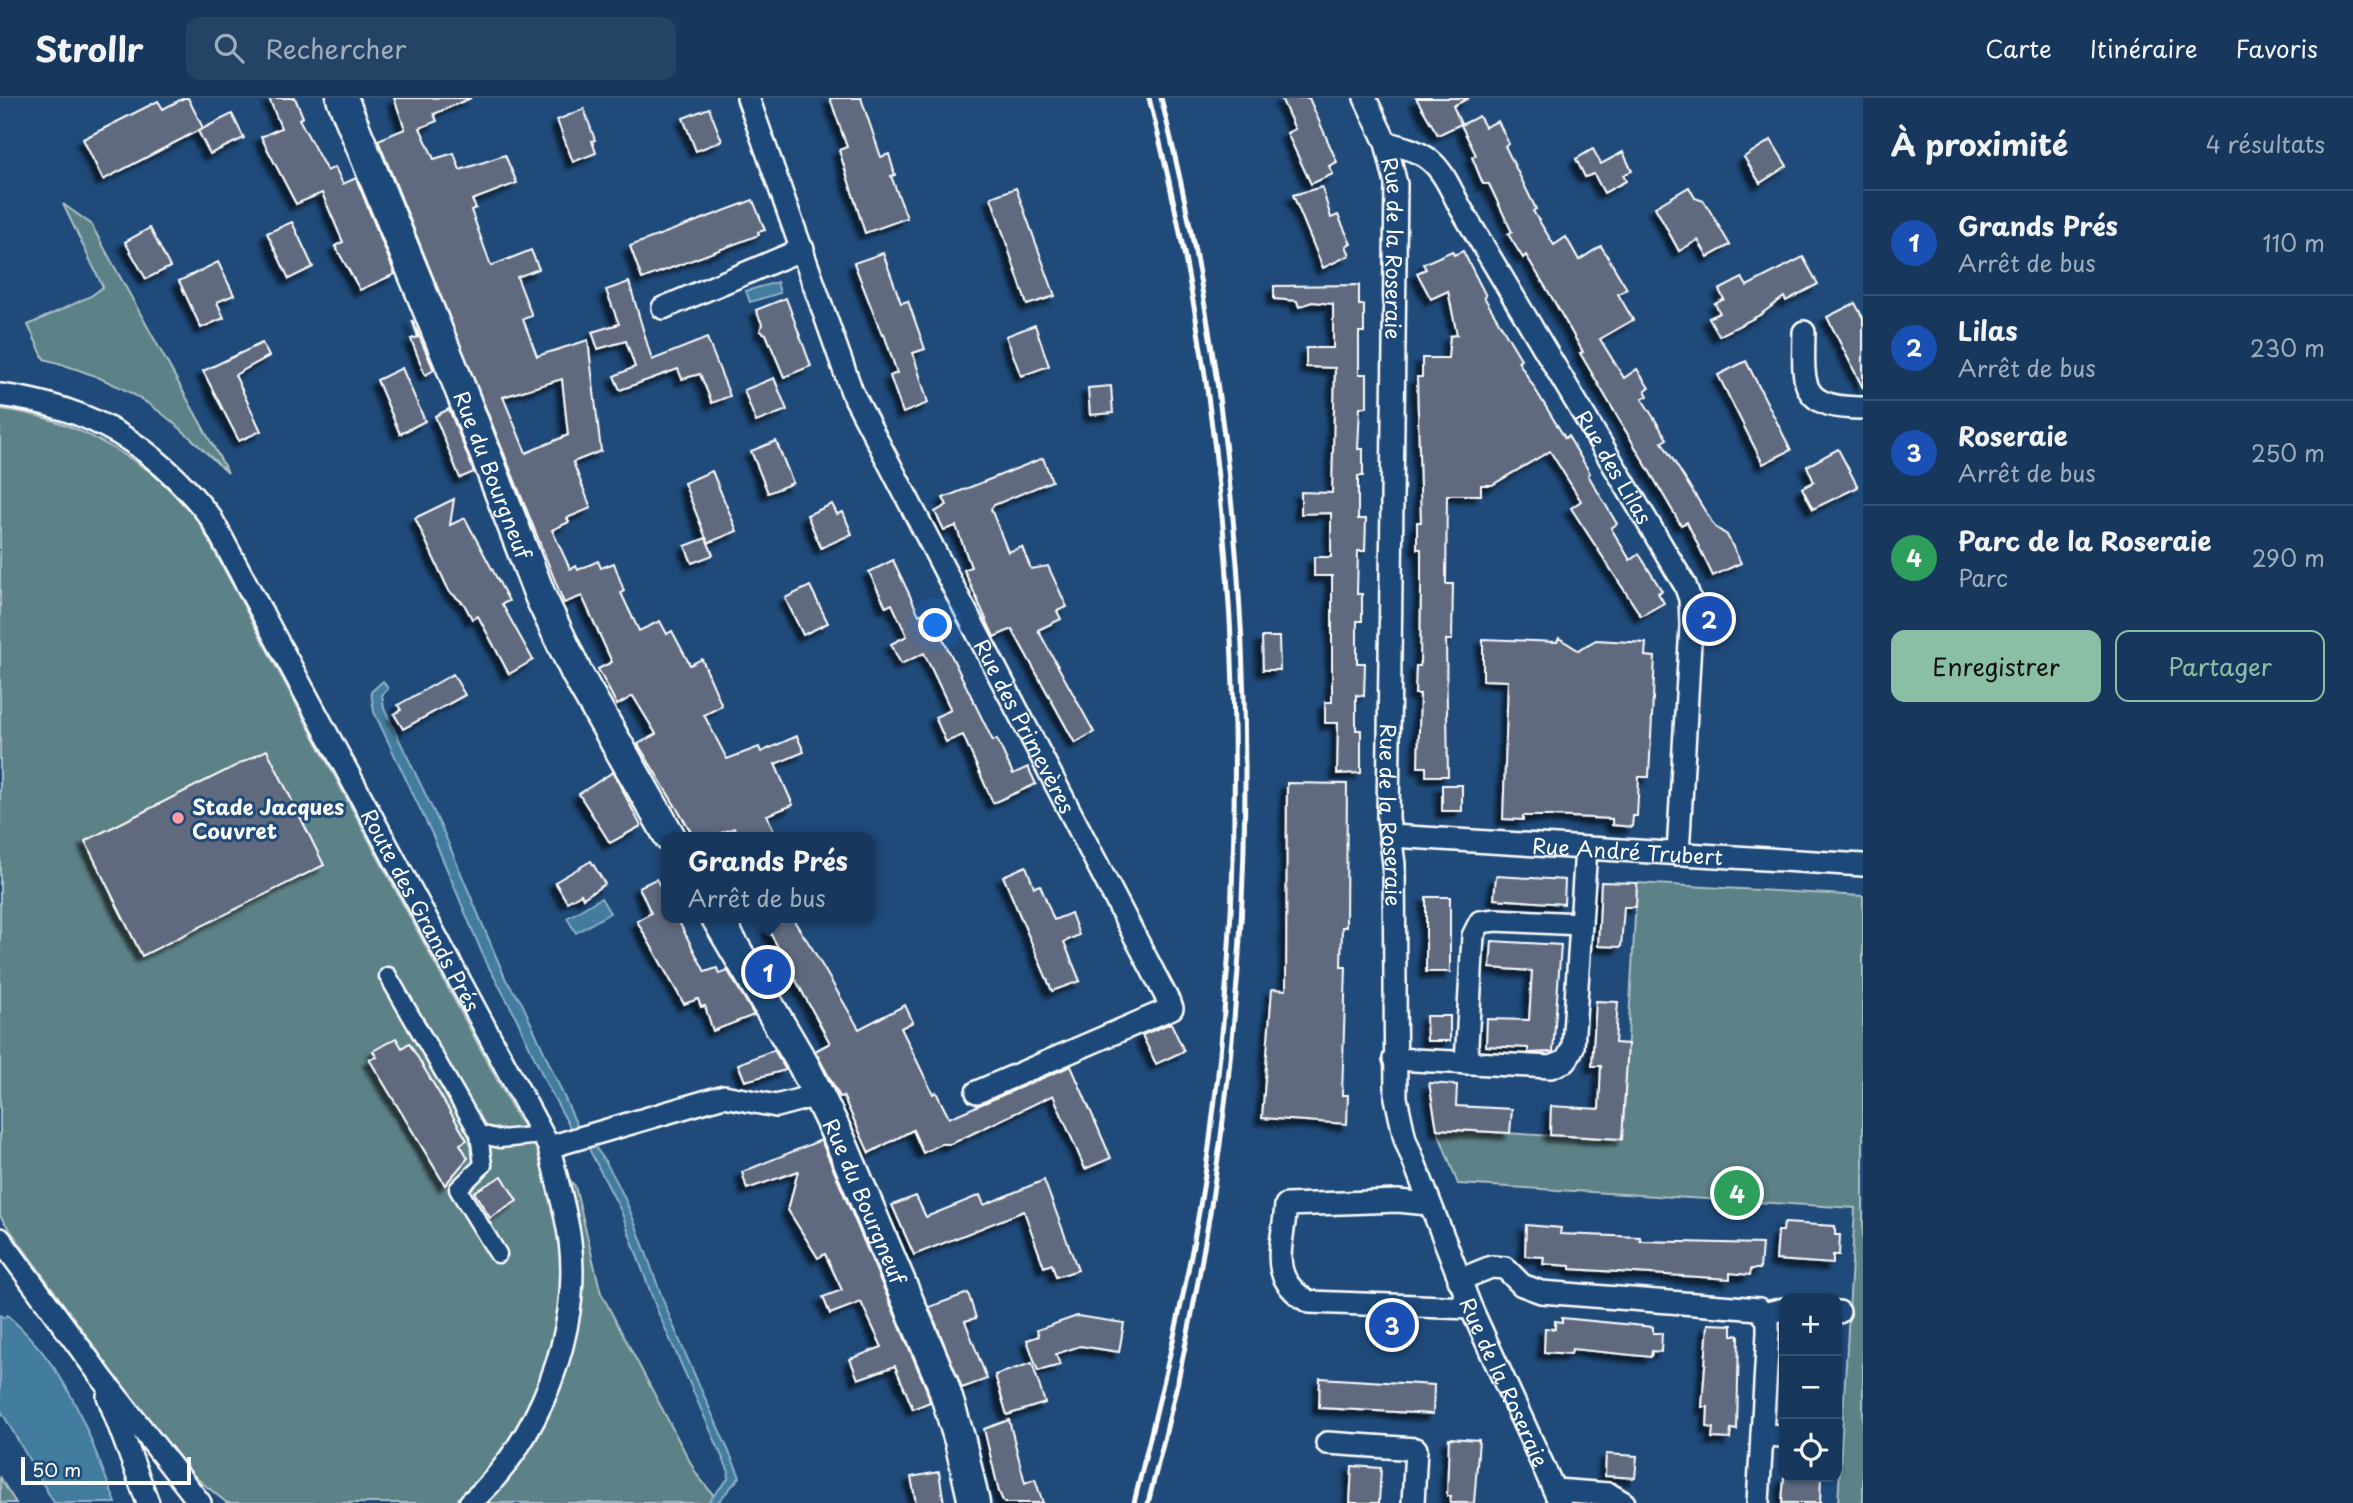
<!DOCTYPE html>
<html lang="fr">
<meta charset="utf-8">
<style>
body{margin:0;font-family:"Playpen Sans",sans-serif;background:#244365;color:#f1f3f6}
.controls{position:absolute;right:21px;bottom:21px;display:grid;overflow:hidden;border-radius:14px;box-shadow:0 2px 5px #0004}
.controls button{width:63px;height:63px;display:grid;place-items:center;padding:0;border:0;border-bottom:2px solid #365272;background:#17385c;color:#f1f3f6;font:35px sans-serif}
.scale{position:absolute;left:21px;bottom:18px;width:170px;box-sizing:border-box;padding-left:7px;border:4px solid #fff;border-top:0;font-size:19px;line-height:24px;white-space:nowrap;color:#fff;-webkit-text-stroke:5px #1f4a7a;paint-order:stroke}
.you{position:absolute;left:936px;top:528px;width:24px;height:24px;margin:-18px;border:5px solid #fff;border-radius:50%;background:#1a73e8;box-shadow:0 0 0 10px #1a73e833}
.badge{display:grid;place-items:center;width:46px;height:46px;border-radius:50%;background:#8abfa5;color:#fff;font-size:23px;font-weight:700}
.pin{position:absolute;translate:-50% -50%;border:4px solid #fff;box-shadow:0 2px 7px #0006}
.popup{position:absolute;left:661px;top:734px;width:214px;height:91px;box-sizing:border-box;display:grid;place-content:center;border-radius:14px;background:#17385c;filter:drop-shadow(0 2px 5px #0005);font-size:23px;white-space:nowrap;color:#9eacbb}
.popup b{font-size:26px;color:#f1f3f6}
.popup::after{content:'';position:absolute;left:50%;top:100%;margin-left:-14px;border:14px solid transparent;border-top-color:#17385c}
.list{margin:0;padding:0;list-style:none}
h2{display:flex;justify-content:space-between;align-items:center;height:91px;margin:0;padding:0 28px;font-size:30px}
h2 small{font-size:23px;font-weight:400;color:#9eacbb}
.list li{display:grid;grid-template-columns:46px 1fr auto;gap:21px;align-items:center;box-sizing:border-box;height:105px;padding:0 28px;border-top:2px solid #365272}
.list b{display:block;font-size:26px;white-space:nowrap}
.list p{margin:0;font-size:23px;white-space:nowrap;color:#9eacbb}
.list em{font-size:23px;font-style:normal;color:#9eacbb}
.actions{display:flex;gap:14px;padding:21px 28px}
.actions a{flex:1;padding:16px 0;border:2px solid #8abfa5;border-radius:14px;text-align:center;font-size:24px;color:#8abfa5}
.actions .main{background:#8abfa5;color:#111}
.icon{flex:none;width:38px;height:38px;fill:none;stroke:currentColor;stroke-width:2;stroke-linecap:round;stroke-linejoin:round}
.map{position:relative;flex:none;width:1863px;height:1405px;overflow:hidden}
header{display:flex;align-items:center;gap:42px;box-sizing:border-box;height:98px;padding:0 35px;background:#17385c;border-bottom:2px solid #365272}
header strong{font-size:33px}
nav{display:flex;gap:38px;margin-inline-start:auto;font-size:24px}
.search{width:490px;height:63px;background:#244365;display:flex;align-items:center;gap:18px;box-sizing:border-box;padding:0 24px;border-radius:14px;color:#9eacbb;font-size:26px}
main{display:flex}
aside{flex:1;background:#17385c}
.map>svg:first-child{display:block}
.green{fill:#5c8187;stroke:#aec0c3;stroke-width:2}
.water{fill:#437b9e;stroke:#8eb0c5;stroke-width:2}
.building{fill:#606b7f;stroke:#fff;stroke-width:2;fill-rule:evenodd;filter:url(#shadow)}
.lines{fill:none;stroke-linecap:round;stroke-linejoin:round}
.pedestrian-casing{stroke:#fff;stroke-width:21}
.minor-casing{stroke:#fff;stroke-width:26}
.secondary-casing{stroke:#fff;stroke-width:35}
.pedestrian{stroke:#1f4a7a;stroke-width:16}
.minor{stroke:#1f4a7a;stroke-width:21}
.secondary{stroke:#1f4a7a;stroke-width:30}
.rail{stroke:#fff;stroke-width:5}
.poi-dot{fill:#ff9aa2;stroke:#1f4a7a;stroke-width:2.5}
.labels{text-anchor:middle;dominant-baseline:central;stroke-width:6;stroke-linejoin:round;paint-order:stroke}
.street-label{font-size:21px;fill:#fff;stroke:#1f4a7a}
.poi-label{font-size:21px;font-weight:bold;fill:#fff;stroke:#1f4a7a;text-anchor:start}
</style>
<header>
<strong>Strollr</strong>
<div class="search"><svg class="icon" aria-label="search" viewBox="0 0 24 24"><circle cx="10" cy="10" r="6"/><path d="M15 15l6 6"/></svg>Rechercher</div>
<nav><a>Carte</a><a>Itinéraire</a><a>Favoris</a></nav>
</header>
<main>
<div class="map">
<svg width="1863" height="1405" viewBox="0 0 1863 1405">
<defs>
<filter id="shadow"><feDropShadow dx="-6" dy="6" stdDeviation="2" flood-color="#0009"/></filter>
</defs>
<rect width="100%" height="100%" fill="#1f4a7a"/>
<filter id="ink" filterUnits="userSpaceOnUse"><feTurbulence type="fractalNoise" baseFrequency=".0143" numOctaves="2"/><feDisplacementMap in="SourceGraphic" scale="14" xChannelSelector="R" yChannelSelector="G"/><feConvolveMatrix kernelMatrix="1 2 1 2 8 2 1 2 1" color-interpolation-filters="sRGB"/></filter>
<g filter="url(#ink)">
<g class="green">
<path d="M63,106L91,126L228,375C206,355 184,332 160,314C126,288 84,272 44,261L28,227L91,198L103,189Z"/>
<path d="M0,311C54,316 105,342 149,373C166,386 180,404 196,419L518,1021L575,1088L601,1195L697,1377L720,1405H227L179,1366L0,1118Z"/>
<path d="M1637,785L1863,798V1405H1838L1855,1110L1458,1086L1437,1031L1622,1042Z"/>
<path d="M0,1380L16,1405H0Z"/>
</g>
<g class="water">
<path d="M777,184L780,195L750,204L746,193Z"/>
<path d="M383,583L388,591L382,597L384,610L444,735L506,882L522,905L579,1032C625,1071 647,1166 671,1222C693,1275 717,1326 740,1379L717,1405L708,1404L728,1381L729,1374L657,1212L621,1113L588,1049L571,1031L547,987L515,917L485,862L433,738L374,614L371,594Z"/>
<path d="M601,800L610,815L576,835L567,820Z"/>
<path d="M0,1217L4,1220L7,1217C73,1276 84,1328 116,1405H54L0,1311Z"/>
</g>
<g class="building">
<path d="M184,0H188L203,30L103,82L83,41L158,3L163,11Z"/>
<path d="M269,0H295L303,19L299,21L327,73L335,69L343,86L356,80L395,176L360,192L335,148L343,144L322,95L296,106L261,39L281,30Z"/>
<path d="M394,0H471L434,16L437,23L420,30L434,61L454,55L460,72L505,57L517,85L472,102L476,110L471,112L491,168L531,152L539,171L517,179L532,218L523,221L537,258L588,242L601,353L573,364L591,410L567,420L569,424L552,432L570,471L576,468L578,472L598,463L601,470L614,465L624,493L621,495L639,533L660,523L667,536L672,533L690,567L702,561L722,608L704,617L727,661L759,649L761,654L797,638L804,654L775,666L793,707L767,717L776,739H738L734,730L711,739H694L638,646L656,636L633,598L617,607L607,588L598,571L612,564L582,498L564,505L378,42L405,31ZM562,281L568,337L526,355L503,299Z"/>
<path d="M830,0H861L881,59L889,56L895,77L891,78L907,120L865,135L839,52L847,49Z"/>
<path d="M1281,0H1309L1337,64L1329,68L1333,76L1311,86L1287,35L1295,31Z"/>
<path d="M1416,0H1469L1453,8L1461,26L1438,37Z"/>
<path d="M709,10L722,43L696,53L683,20Z"/>
<path d="M584,11L595,42L592,43L596,55L573,64L557,22Z"/>
<path d="M232,16L244,40L210,56L198,33Z"/>
<path d="M1479,18L1485,29L1498,23L1509,46L1505,48L1536,111L1533,113L1554,147L1566,139L1579,162L1601,148L1627,191L1618,196L1633,222L1600,241L1624,280L1637,271L1649,290L1645,292L1648,298L1642,301L1667,341L1662,344L1715,429L1727,437L1741,465L1713,478L1687,424L1681,427L1580,255L1583,254L1551,198L1526,157L1523,160L1508,136L1512,134L1489,86H1483L1472,59L1476,57L1461,27Z"/>
<path d="M1771,42L1787,68L1760,85L1744,59Z"/>
<path d="M1593,51L1601,66L1623,54L1632,73L1623,77L1626,83L1604,95L1594,76L1585,79L1576,61Z"/>
<path d="M1322,89L1331,120L1338,117L1351,146L1346,148L1350,157L1323,170L1293,97Z"/>
<path d="M1689,89L1695,100L1704,103L1730,147L1708,159L1698,142L1679,153L1655,109Z"/>
<path d="M1016,90L1055,198L1027,207L991,99Z"/>
<path d="M753,102L765,132L758,134L759,137L642,181L630,148Z"/>
<path d="M292,124L313,169L289,181L267,135Z"/>
<path d="M150,130L170,169L146,181L125,144Z"/>
<path d="M1452,153L1454,157L1463,153L1486,198L1484,199L1521,261L1518,263L1565,340L1568,338L1590,375L1588,377L1617,426L1611,430L1630,462L1639,456L1662,493L1658,495L1664,505L1641,518L1571,410L1581,403L1550,353L1492,387H1481V397H1447L1446,486H1453L1452,542H1446L1448,678H1426V669H1418L1420,596H1415L1416,568H1420L1421,493V451H1417V424H1421L1417,279H1422V260H1448L1450,238L1457,237L1448,193L1431,201L1417,175L1426,171L1423,166Z"/>
<path d="M883,155L901,205L908,203L925,251L913,255L928,305L903,315L890,278L897,275L884,236L882,237L854,165Z"/>
<path d="M1803,159L1818,186L1786,203L1784,199L1760,217L1719,238L1709,220L1720,215L1715,206L1724,201L1719,192L1742,180L1747,188Z"/>
<path d="M218,164L234,197L217,204L224,220L201,230L179,183Z"/>
<path d="M629,184L652,262L707,240L730,298L712,305L700,276L682,281L678,271L620,292L614,278L635,269L626,243L598,251L592,234L619,226L606,192Z"/>
<path d="M1359,187V207H1364V234H1359V276H1367V309H1360L1358,351H1363V378H1358V421H1366L1365,453H1358L1357,496H1362V523H1357V565H1365L1364,598L1356,597V632H1361V675L1337,676L1338,625H1325V604H1332V478H1314V459H1331V415L1301,416V394L1332,395L1335,270L1306,269V250H1333V206L1312,204L1299,209L1297,203L1274,201V188Z"/>
<path d="M786,200L811,268L784,279L766,236L760,233L762,226L756,212Z"/>
<path d="M1855,205L1863,220V290L1827,219Z"/>
<path d="M412,222L434,272L425,277L411,241L418,239Z"/>
<path d="M1035,227L1049,268L1021,278L1006,238Z"/>
<path d="M262,245L269,258L235,277L261,333L239,343L203,273Z"/>
<path d="M1746,263L1791,352L1763,366L1718,277Z"/>
<path d="M402,270L425,323L400,336L377,282Z"/>
<path d="M774,280L787,312L756,324L744,292Z"/>
<path d="M1111,288L1113,315L1090,317L1088,290Z"/>
<path d="M449,311L474,374L460,380L435,318Z"/>
<path d="M776,343L793,385L768,395L751,353Z"/>
<path d="M1838,351L1858,389L1813,411L1802,390L1814,384L1807,368Z"/>
<path d="M1043,360L1052,383L994,407L991,411L1008,454L1022,449L1031,471L1048,468L1067,509L1057,513L1061,521L1038,532L1094,634L1075,645L1012,531L994,539L964,472L971,469L956,428L944,432L935,414L947,407L943,400Z"/>
<path d="M712,373L737,433L708,445L684,385Z"/>
<path d="M454,401L450,427L465,420L509,503L502,506L533,562L509,576L478,518L472,521L464,506L449,493L415,420Z"/>
<path d="M832,406L837,416L843,414L852,436L821,450L807,417Z"/>
<path d="M706,440L713,457L692,465L685,448Z"/>
<path d="M893,462L919,517L929,512L993,643L997,641L1013,676L1028,669L1036,686L993,705L963,637L946,644L935,619L951,612L924,555L901,566L891,546L907,538L892,506L886,509L869,474Z"/>
<path d="M810,488L828,525L803,537L785,500Z"/>
<path d="M1262,539H1279L1280,572H1263Z"/>
<path d="M1559,540L1578,552L1596,542L1646,545L1645,558L1655,559L1649,679H1639L1637,718H1633L1632,729L1612,727V721L1550,718H1523V722L1503,721L1508,583L1483,582V541L1557,544Z"/>
<path d="M453,576L465,597L403,631L394,616L401,612L398,607Z"/>
<path d="M267,652L324,767L142,858L85,743Z"/>
<path d="M613,674L641,728L610,745L579,696Z"/>
<path d="M1287,685L1347,686L1346,829H1342L1341,869H1346L1342,997H1348L1347,1026L1262,1020L1272,891L1286,892Z"/>
<rect x="1442" y="687" width="20" height="26"/>
<path d="M591,763L605,786L583,800L581,796L567,804L555,784Z"/>
<path d="M1026,768L1034,789L1040,787L1054,822L1071,815L1079,837L1064,844L1080,883L1052,893L1003,778Z"/>
<path d="M1496,778L1565,782L1564,806L1494,801Z"/>
<path d="M656,781L667,800V820H677L705,874L717,870L719,876L728,873L754,917L713,933L705,908L701,909L698,901L684,906L637,823L651,815L639,789Z"/>
<path d="M1601,784L1637,785L1636,809H1624L1621,849L1598,848Z"/>
<rect x="1426" y="799" width="24" height="75"/>
<path d="M788,820H792L812,850L859,931L905,907L913,924L901,930L933,996L936,994L949,1020L1071,968L1111,1060L1085,1071L1053,997L951,1046H941L923,1055L913,1032L869,1055L843,998L840,999L815,953L830,945L768,831Z"/>
<path d="M1492,843L1561,847L1553,954L1528,955V950L1486,948L1487,921L1529,922L1532,873L1490,870Z"/>
<path d="M1596,903L1618,904L1615,945L1628,946L1622,1041L1550,1037L1551,1008L1599,1011L1601,968H1592Z"/>
<path d="M1426,918H1450V943H1427Z"/>
<path d="M1171,925L1184,953L1156,966L1142,937Z"/>
<path d="M396,940L402,950L409,945L467,1042L460,1046L468,1060L445,1087L369,961L377,959L373,953Z"/>
<path d="M774,952L786,972L745,983L738,966Z"/>
<path d="M1429,985L1457,987L1456,1008L1512,1011L1510,1035L1437,1031Z"/>
<path d="M821,1042L926,1290L930,1304L913,1311L895,1268L858,1281L850,1261L882,1249L861,1204L830,1216L823,1199L842,1192L825,1156L818,1160L788,1112L798,1073L747,1091L742,1074Z"/>
<path d="M502,1078L517,1103L490,1120L474,1094Z"/>
<path d="M1044,1082L1078,1172L1056,1179L1052,1166L1044,1169L1024,1113L914,1157L892,1107L916,1098L926,1119L980,1097L984,1107Z"/>
<path d="M1784,1125L1835,1128V1137H1840L1839,1157H1833V1166L1776,1162L1778,1133H1783Z"/>
<path d="M1526,1127L1561,1130L1560,1136L1640,1139V1143L1762,1146L1760,1171H1751L1750,1177L1730,1175V1181L1570,1171V1168L1543,1166L1544,1159L1525,1158Z"/>
<path d="M968,1195L976,1220L965,1223L987,1281L962,1290L929,1209Z"/>
<path d="M1077,1218L1124,1225L1119,1254L1080,1248L1056,1256L1060,1267L1038,1273L1027,1242L1039,1238L1037,1232Z"/>
<path d="M1562,1220L1653,1229V1235H1662L1661,1254L1652,1253L1651,1259L1572,1251L1571,1256L1544,1254L1545,1230L1555,1231V1223L1562,1224Z"/>
<path d="M1708,1226L1732,1227V1237H1739L1737,1332L1731,1331L1730,1341L1712,1340L1713,1330L1707,1329L1708,1309H1702Z"/>
<path d="M1032,1265L1045,1305L1007,1317L995,1277Z"/>
<path d="M1320,1280L1434,1287L1433,1316L1319,1310Z"/>
<path d="M1009,1322L1025,1385L1035,1381L1043,1405H1004L999,1394L984,1331Z"/>
<path d="M1449,1340L1479,1342L1474,1405H1450L1451,1398H1447Z"/>
<path d="M1606,1356L1637,1358L1635,1380L1605,1378Z"/>
<path d="M1352,1368L1381,1370L1379,1405H1350Z"/>
<path d="M939,1374L944,1405H916L911,1379Z"/>
<path d="M1784,1379H1821L1820,1405H1782Z"/>
</g>
<g class="lines">
<defs>
<g id="pedestrian">
<path d="M388,878L479,1036"/>
<path d="M498,1156L458,1091L483,1067L479,1036L500,1041L542,1037"/>
</g>
<g id="minor">
<path id="s1" d="M748,0L852,294L1172,910L977,994"/>
<path id="s2" d="M1365,0L1386,45L1396,86L1388,720L1394,766L1396,1000L1405,1041L1471,1210L1560,1405"/>
<path id="s3" d="M1386,45C1434,54 1440,69 1460,109L1685,487L1690,501L1691,527L1678,756"/>
<path d="M663,210L803,151"/>
<path d="M1804,234C1803,288 1799,310 1863,310"/>
<path id="s4" d="M0,297C92,309 155,348 211,420L549,1049C556,1080 566,1112 570,1143C582,1232 538,1346 470,1405"/>
<path id="s5" d="M1392,738L1863,767"/>
<path d="M1394,961L1551,969L1566,963L1573,949L1586,750"/>
<path d="M1466,965L1473,838L1480,824L1495,822L1581,826"/>
<path d="M549,1049L724,998L776,1008L817,997"/>
<path d="M1428,1106L1398,1103L1286,1107C1283,1149 1266,1179 1309,1204L1471,1210"/>
<path d="M0,1141L102,1280L200,1405"/>
<path d="M1459,1182L1491,1169L1505,1170L1522,1187L1541,1194L1759,1211L1768,1222V1235L1758,1405"/>
<path d="M1837,1214H1839"/>
<path d="M1763,1216L1784,1211"/>
<path d="M108,1298L148,1405"/>
<path d="M1762,1337L1784,1338"/>
<path d="M1327,1345L1416,1351L1413,1405"/>
<path d="M1555,1392L1609,1396L1624,1405"/>
</g>
<g id="secondary">
<path id="s6" d="M342,0L451,267L541,500L577,576L670,739"/>
<path id="s7" d="M717,820L804,968L840,1042L942,1284L960,1343L974,1405"/>
</g>
</defs>
<use href="#pedestrian" class="pedestrian-casing"/>
<use href="#minor" class="minor-casing"/>
<use href="#secondary" class="secondary-casing"/>
<use href="#pedestrian" class="pedestrian"/>
<use href="#minor" class="minor"/>
<use href="#secondary" class="secondary"/>
<g class="rail">
<path d="M1134,1405C1163,1287 1193,1169 1209,1049C1257,700 1237,341 1149,0"/>
<path d="M1148,1405C1272,941 1278,466 1161,0"/>
</g>
</g>
</g>
<circle class="poi-dot" cx="178" cy="720" r="7"/>
<g class="labels">
<g class="street-label">
<text stroke="none"><textPath href="#s2" startOffset="156">Rue de la Roseraie</textPath></text>
<text stroke="none"><textPath href="#s3" startOffset="406">Rue des Lilas</textPath></text>
<text stroke="none"><textPath href="#s6" startOffset="406">Rue du Bourgneuf</textPath></text>
<text stroke="none"><textPath href="#s1" startOffset="688">Rue des Primevères</textPath></text>
<text stroke="none"><textPath href="#s2" startOffset="723">Rue de la Roseraie</textPath></text>
<text stroke="none"><textPath href="#s5" startOffset="236">Rue André Trubert</textPath></text>
<text stroke="none"><textPath href="#s4" startOffset="696">Route des Grands Prés</textPath></text>
<text stroke="none"><textPath href="#s7" startOffset="320">Rue du Bourgneuf</textPath></text>
<text stroke="none"><textPath href="#s2" startOffset="1311">Rue de la Roseraie</textPath></text>
</g>
<g class="poi-label">
<text x="192" y="708">Stade Jacques<tspan x="192" dy="24">Couvret</tspan></text>
</g>
</g>
</svg>
<div class="controls">
<button>+</button>
<button>−</button>
<button><svg class="icon" aria-label="locate" viewBox="0 0 24 24"><circle cx="12" cy="12" r="6"/><path d="M12 2v4M12 18v4M2 12h4M18 12h4"/></svg></button>
</div>
<div class="scale">50 m</div>
<div class="you"></div>
<div class="pin badge" style="left:768px;top:874px;background:#1a4fb4">1</div>
<div class="popup"><b>Grands Prés</b>Arrêt de bus</div>
<div class="pin badge" style="left:1709px;top:521px;background:#1a4fb4">2</div>
<div class="pin badge" style="left:1392px;top:1227px;background:#1a4fb4">3</div>
<div class="pin badge" style="left:1737px;top:1095px;background:#2e9e5b">4</div>
</div>
<aside>
<h2>À proximité<small>4 résultats</small></h2>
<ul class="list">
<li><span class="badge" style="background:#1a4fb4">1</span><div><b>Grands Prés</b><p>Arrêt de bus</p></div><em>110 m</em></li>
<li><span class="badge" style="background:#1a4fb4">2</span><div><b>Lilas</b><p>Arrêt de bus</p></div><em>230 m</em></li>
<li><span class="badge" style="background:#1a4fb4">3</span><div><b>Roseraie</b><p>Arrêt de bus</p></div><em>250 m</em></li>
<li><span class="badge" style="background:#2e9e5b">4</span><div><b>Parc de la Roseraie</b><p>Parc</p></div><em>290 m</em></li>
</ul>
<div class="actions"><a class="main">Enregistrer</a><a>Partager</a></div>
</aside>
</main>
